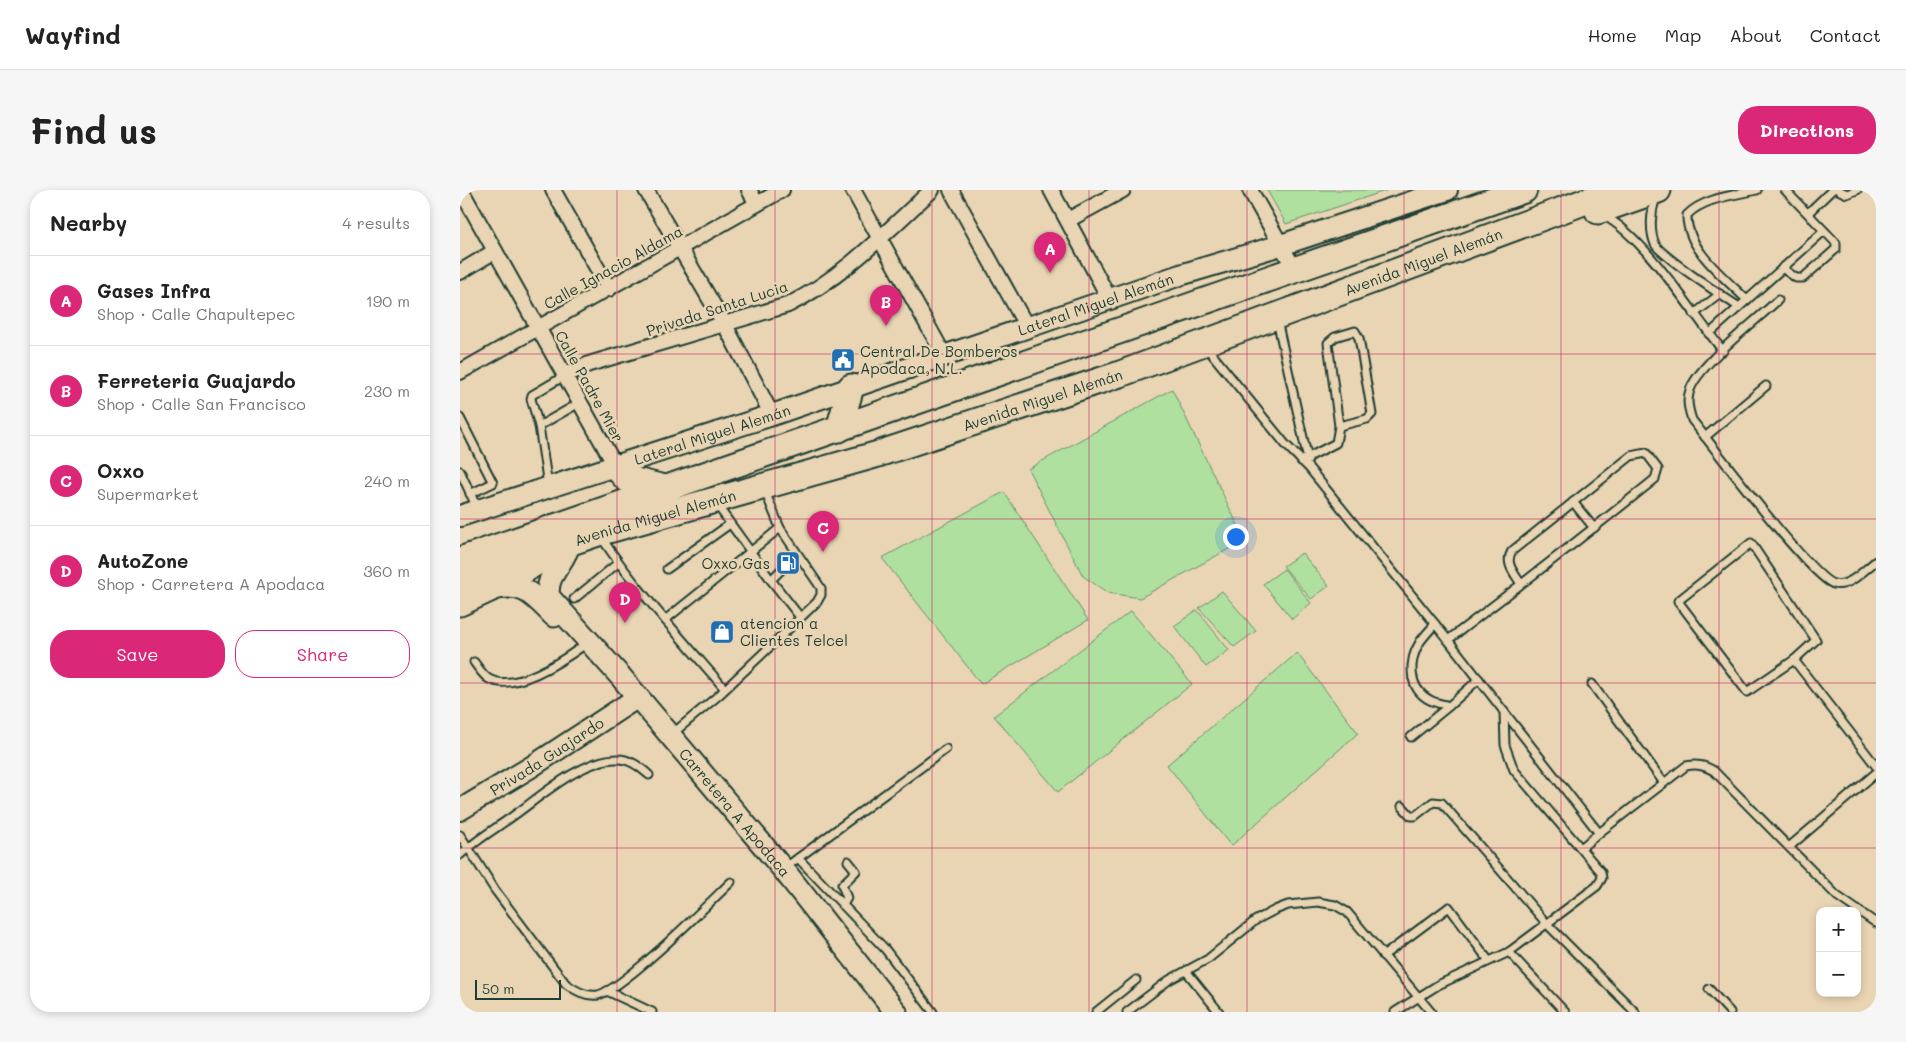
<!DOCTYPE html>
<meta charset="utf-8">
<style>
body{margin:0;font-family:Mali,sans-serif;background:#f6f6f6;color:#222}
.controls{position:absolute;right:15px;bottom:15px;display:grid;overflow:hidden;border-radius:10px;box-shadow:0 2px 8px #0003}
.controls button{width:45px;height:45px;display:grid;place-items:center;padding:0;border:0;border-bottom:1px solid #e0e0e0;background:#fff;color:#222;font:25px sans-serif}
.scale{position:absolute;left:15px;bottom:12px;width:86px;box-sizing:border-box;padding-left:5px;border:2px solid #1f3d34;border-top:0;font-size:14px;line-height:18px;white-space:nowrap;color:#1f3d34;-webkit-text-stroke:4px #e9d5b3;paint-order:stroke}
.you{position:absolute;left:775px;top:346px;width:18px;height:18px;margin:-12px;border:4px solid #fff;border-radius:50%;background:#1a73e8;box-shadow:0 0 0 8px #1a73e833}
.badge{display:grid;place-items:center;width:32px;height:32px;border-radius:50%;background:#db2777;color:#fff;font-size:16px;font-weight:700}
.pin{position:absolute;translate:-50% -41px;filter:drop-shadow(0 1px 2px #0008)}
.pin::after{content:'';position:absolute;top:26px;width:18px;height:15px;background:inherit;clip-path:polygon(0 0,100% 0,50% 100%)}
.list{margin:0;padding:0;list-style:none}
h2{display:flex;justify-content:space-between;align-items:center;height:65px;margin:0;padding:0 20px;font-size:21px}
h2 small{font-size:16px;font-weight:400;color:#767676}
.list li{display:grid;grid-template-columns:32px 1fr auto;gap:15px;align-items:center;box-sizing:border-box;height:90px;padding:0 20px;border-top:1px solid #e0e0e0}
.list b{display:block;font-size:19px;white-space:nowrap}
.list p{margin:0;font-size:16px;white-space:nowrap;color:#767676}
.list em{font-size:16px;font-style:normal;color:#767676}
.actions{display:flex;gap:10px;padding:15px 20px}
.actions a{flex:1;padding:11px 0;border:1px solid #db2777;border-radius:20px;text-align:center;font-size:18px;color:#db2777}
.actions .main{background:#db2777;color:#fff}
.map{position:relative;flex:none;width:1416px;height:822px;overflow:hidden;border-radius:20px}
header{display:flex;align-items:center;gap:30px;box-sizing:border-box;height:70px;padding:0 25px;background:#fff;border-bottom:1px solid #e0e0e0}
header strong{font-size:24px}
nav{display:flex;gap:28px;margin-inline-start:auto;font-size:18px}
.intro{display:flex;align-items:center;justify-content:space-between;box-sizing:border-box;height:120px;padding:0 30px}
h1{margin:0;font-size:35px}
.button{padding:12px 22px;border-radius:20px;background:#db2777;color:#fff;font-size:18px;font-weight:700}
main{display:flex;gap:30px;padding:0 30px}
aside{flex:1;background:#fff;border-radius:20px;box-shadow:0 2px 8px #0003}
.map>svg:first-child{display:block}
.green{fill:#afe0a0;stroke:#678e6a}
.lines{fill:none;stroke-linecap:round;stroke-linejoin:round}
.lane-casing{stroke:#1f3d34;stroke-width:11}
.street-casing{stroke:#1f3d34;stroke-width:18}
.secondary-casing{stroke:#1f3d34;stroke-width:24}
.primary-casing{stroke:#1f3d34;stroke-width:25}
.highway-casing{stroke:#1f3d34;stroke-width:29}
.lane{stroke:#e9d5b3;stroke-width:7}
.street{stroke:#e9d5b3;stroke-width:14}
.secondary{stroke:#e9d5b3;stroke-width:20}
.primary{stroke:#e9d5b3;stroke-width:21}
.highway{stroke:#e9d5b3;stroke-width:25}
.grid{fill:none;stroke:#c2185b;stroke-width:1;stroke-opacity:0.55}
.labels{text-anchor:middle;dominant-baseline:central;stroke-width:5;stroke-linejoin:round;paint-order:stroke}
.street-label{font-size:15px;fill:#1f3d34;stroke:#e9d5b3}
.poi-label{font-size:15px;fill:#1f3d34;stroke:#e9d5b3;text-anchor:start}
</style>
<header>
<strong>Wayfind</strong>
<nav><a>Home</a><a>Map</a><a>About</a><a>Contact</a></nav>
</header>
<div class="intro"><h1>Find us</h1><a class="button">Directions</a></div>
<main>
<aside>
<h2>Nearby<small>4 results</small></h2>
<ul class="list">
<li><span class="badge">A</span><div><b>Gases Infra</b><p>Shop · Calle Chapultepec</p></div><em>190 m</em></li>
<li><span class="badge">B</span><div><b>Ferreteria Guajardo</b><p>Shop · Calle San Francisco</p></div><em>230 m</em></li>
<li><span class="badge">C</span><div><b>Oxxo</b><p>Supermarket</p></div><em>240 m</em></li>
<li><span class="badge">D</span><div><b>AutoZone</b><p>Shop · Carretera A Apodaca</p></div><em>360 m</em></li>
</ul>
<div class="actions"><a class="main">Save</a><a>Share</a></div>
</aside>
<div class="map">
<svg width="1416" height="822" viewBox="0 0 1416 822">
<rect width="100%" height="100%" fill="#e9d5b3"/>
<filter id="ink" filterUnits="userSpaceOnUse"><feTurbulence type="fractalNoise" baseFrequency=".02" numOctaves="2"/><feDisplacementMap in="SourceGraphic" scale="10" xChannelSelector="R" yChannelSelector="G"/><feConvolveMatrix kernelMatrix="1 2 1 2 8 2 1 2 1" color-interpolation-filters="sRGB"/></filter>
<g filter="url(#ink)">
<g class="green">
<path d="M807,0H928L826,34Z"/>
<path d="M712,199L785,350L680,408L648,403L623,386L568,279Z"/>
<path d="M544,302L628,430L521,494L422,368Z"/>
<path d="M842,363L869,396L851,409L823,376Z"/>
<path d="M824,379L851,413L832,429L803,394Z"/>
<path d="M762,401L796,441L774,457L739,418Z"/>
<path d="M737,420L769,460L746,477L714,436Z"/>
<path d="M671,421L732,494L598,602L534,526Z"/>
<path d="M837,463L898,543L771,656L707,575Z"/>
</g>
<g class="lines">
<defs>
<g id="lane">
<path d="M1378,0L1387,4L1397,0"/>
<path d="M1196,7C1191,21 1189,40 1195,54C1200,65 1265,108 1279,117"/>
<path d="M1348,23L1372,0"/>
<path d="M1144,26C1183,45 1234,125 1263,161"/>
<path d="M1322,78L1336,88H1343L1376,59V53L1325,0"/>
<path d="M1287,110C1265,88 1226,59 1227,25C1243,8 1275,5 1297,0"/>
<path d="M1318,110C1296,131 1239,174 1230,200C1226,211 1229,220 1232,230C1252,255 1353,390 1374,394C1389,398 1405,379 1416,371"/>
<path d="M1234,124L1260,104"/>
<path d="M817,130L848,270"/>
<path d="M1249,144L1364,41"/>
<path d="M747,158L826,255L849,278L988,450L1139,643L1226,576C1237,574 1244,575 1254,581L1377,706L1416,733"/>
<path d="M0,228L33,293L10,304"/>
<path d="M79,236L71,209L72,205L106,185"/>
<path d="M1245,247L1306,196"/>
<path d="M841,271L876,253L879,236L868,153L875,147L895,141L899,148L912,224L907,229L879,236"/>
<path d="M0,281L17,318"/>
<path d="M88,296L79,236L121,212"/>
<path d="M305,301L320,338"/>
<path d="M1113,312L1134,338"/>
<path d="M257,315L311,390L340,427"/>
<path d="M141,347C177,401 222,449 264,498"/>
<path d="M1291,353L1356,450L1334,470L1287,502L1218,411Z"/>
<path d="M207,379L270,334"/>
<path d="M311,390L323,378"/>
<path d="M114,409L158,373"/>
<path d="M205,430L320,338L361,398V405L357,412L259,505L212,544"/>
<path d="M975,434C970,440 964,446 960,452C948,471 948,499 970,510C975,513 983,514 989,516L1019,489"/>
<path d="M988,450C1058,397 1127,344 1195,289L1198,279L1186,263L1171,266L1052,361C1044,373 1055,384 1061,394"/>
<path d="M1334,470L1416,576"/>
<path d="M14,472C18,477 23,486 29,489C55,503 102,471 123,456"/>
<path d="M1132,494L1204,593"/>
<path d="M951,547L989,516"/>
<path d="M942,616L951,626H955L973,612L982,613L1087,734L1175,822"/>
<path d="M0,645L35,700L106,794C115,800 126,807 138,805C164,799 248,714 271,692"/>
<path d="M1329,657L1416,583"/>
<path d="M1121,658L1139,643"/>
<path d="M0,665C16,650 35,639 53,626C80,607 121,570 156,569C169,568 180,577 189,585"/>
<path d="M338,668L425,759L473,822"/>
<path d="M326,677L486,559"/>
<path d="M383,715L387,708L382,695L396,681L388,671"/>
<path d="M1049,762L1105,822"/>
<path d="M923,766L989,717L1029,771"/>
<path d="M726,781L759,822"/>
<path d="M1249,799L1270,822"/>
<path d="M147,801L192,822"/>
<path d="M636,822L676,790"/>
<path d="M667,822L709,790L748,769L796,730L815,720L828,715L858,712L875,715L887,722L971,822"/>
<path d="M935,822L978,795L1049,762L1137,696L1142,688L1141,682L1054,580L1045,555L1044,522"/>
</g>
<g id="street">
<path d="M1,0L156,277"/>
<path d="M93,0L149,99"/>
<path d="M186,0L265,135L312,225"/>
<path d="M289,0L297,14"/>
<path d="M393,0L484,165"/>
<path d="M491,0L567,137"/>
<path d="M591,0L649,108"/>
<path d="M790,0L835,80"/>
<path d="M608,30L663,0"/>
<path d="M0,82L35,61"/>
<path d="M0,182L322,0"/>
<path d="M106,185L129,174L328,115C384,87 427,41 472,0"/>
</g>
<g id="secondary">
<path id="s1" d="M0,326L312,225L720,85L821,55L987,0"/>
<path id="s2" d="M0,620L71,577L172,511"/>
</g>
<g id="primary">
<path id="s3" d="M110,352C105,374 84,385 89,407L161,487L323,679L436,822"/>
<path d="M33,399C64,391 74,406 94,426"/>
</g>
<g id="highway">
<path d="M1138,21L1198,0"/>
<path d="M379,239L391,197"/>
<path d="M156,277L167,289L209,299"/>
<path d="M0,370L1064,0"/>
<path id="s4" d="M0,390L138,343L415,265L660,184L1156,0"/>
<path d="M0,413L51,389L75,373"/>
</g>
</defs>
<use href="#lane" class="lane-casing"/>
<use href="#street" class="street-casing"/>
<use href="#secondary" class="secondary-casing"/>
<use href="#primary" class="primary-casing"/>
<use href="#highway" class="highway-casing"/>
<use href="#lane" class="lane"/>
<use href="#street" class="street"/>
<use href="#secondary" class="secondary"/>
<use href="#primary" class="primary"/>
<use href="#highway" class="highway"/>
</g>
</g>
<path class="grid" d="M157,0V822M315,0V822M472,0V822M629,0V822M787,0V822M944,0V822M1101,0V822M1259,0V822M0,164H1416M0,329H1416M0,493H1416M0,658H1416"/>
<defs>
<symbol id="civic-square" viewBox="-11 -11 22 22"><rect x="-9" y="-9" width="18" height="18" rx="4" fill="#1f6fb2" stroke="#e9d5b3"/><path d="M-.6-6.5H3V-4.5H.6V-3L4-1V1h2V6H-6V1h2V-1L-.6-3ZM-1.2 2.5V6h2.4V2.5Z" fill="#fff"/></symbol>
<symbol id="fuel-square" viewBox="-11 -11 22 22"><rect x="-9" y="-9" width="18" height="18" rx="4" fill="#1f6fb2" stroke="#e9d5b3"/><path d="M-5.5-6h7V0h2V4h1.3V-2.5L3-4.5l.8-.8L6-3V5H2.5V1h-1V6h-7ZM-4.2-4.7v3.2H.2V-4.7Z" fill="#fff"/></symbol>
<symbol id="shop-square" viewBox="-11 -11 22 22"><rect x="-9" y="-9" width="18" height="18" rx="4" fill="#1f6fb2" stroke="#e9d5b3"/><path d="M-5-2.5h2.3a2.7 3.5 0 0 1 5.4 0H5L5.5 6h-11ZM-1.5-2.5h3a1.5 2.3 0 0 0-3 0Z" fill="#fff"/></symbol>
</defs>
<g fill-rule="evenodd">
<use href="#civic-square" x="369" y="156" width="28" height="28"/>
<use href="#fuel-square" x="314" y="359" width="28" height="28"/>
<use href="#shop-square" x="248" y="428" width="28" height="28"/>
</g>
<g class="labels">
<g class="street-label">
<text stroke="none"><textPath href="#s4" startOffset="1015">Avenida Miguel Alemán</textPath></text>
<text transform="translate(153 77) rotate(-29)">Calle Ignacio Aldama</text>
<text stroke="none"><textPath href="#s1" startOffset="670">Lateral Miguel Alemán</textPath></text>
<text transform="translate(257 118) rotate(-18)">Privada Santa Lucia</text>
<text transform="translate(130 196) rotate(61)">Calle Padre Mier</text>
<text stroke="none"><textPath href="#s4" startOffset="610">Avenida Miguel Alemán</textPath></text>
<text stroke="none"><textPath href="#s1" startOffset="265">Lateral Miguel Alemán</textPath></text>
<text stroke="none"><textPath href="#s4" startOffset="205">Avenida Miguel Alemán</textPath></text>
<text stroke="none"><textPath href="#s2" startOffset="102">Privada Guajardo</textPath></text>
<text stroke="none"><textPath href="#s3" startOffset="345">Carretera A Apodaca</textPath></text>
</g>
<g class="poi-label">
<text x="400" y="161">Central De Bomberos<tspan x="400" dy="17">Apodaca, N.L.</tspan></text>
<text x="310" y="373" text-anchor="end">Oxxo Gas</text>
<text x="280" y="433">atencion a<tspan x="280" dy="17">Clientes Telcel</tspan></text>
</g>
</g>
</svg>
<div class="controls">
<button>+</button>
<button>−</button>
</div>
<div class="scale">50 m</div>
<div class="you"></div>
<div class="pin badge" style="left:590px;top:83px">A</div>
<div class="pin badge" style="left:426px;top:136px">B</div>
<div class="pin badge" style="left:363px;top:362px">C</div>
<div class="pin badge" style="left:165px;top:433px">D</div>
</div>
</main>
